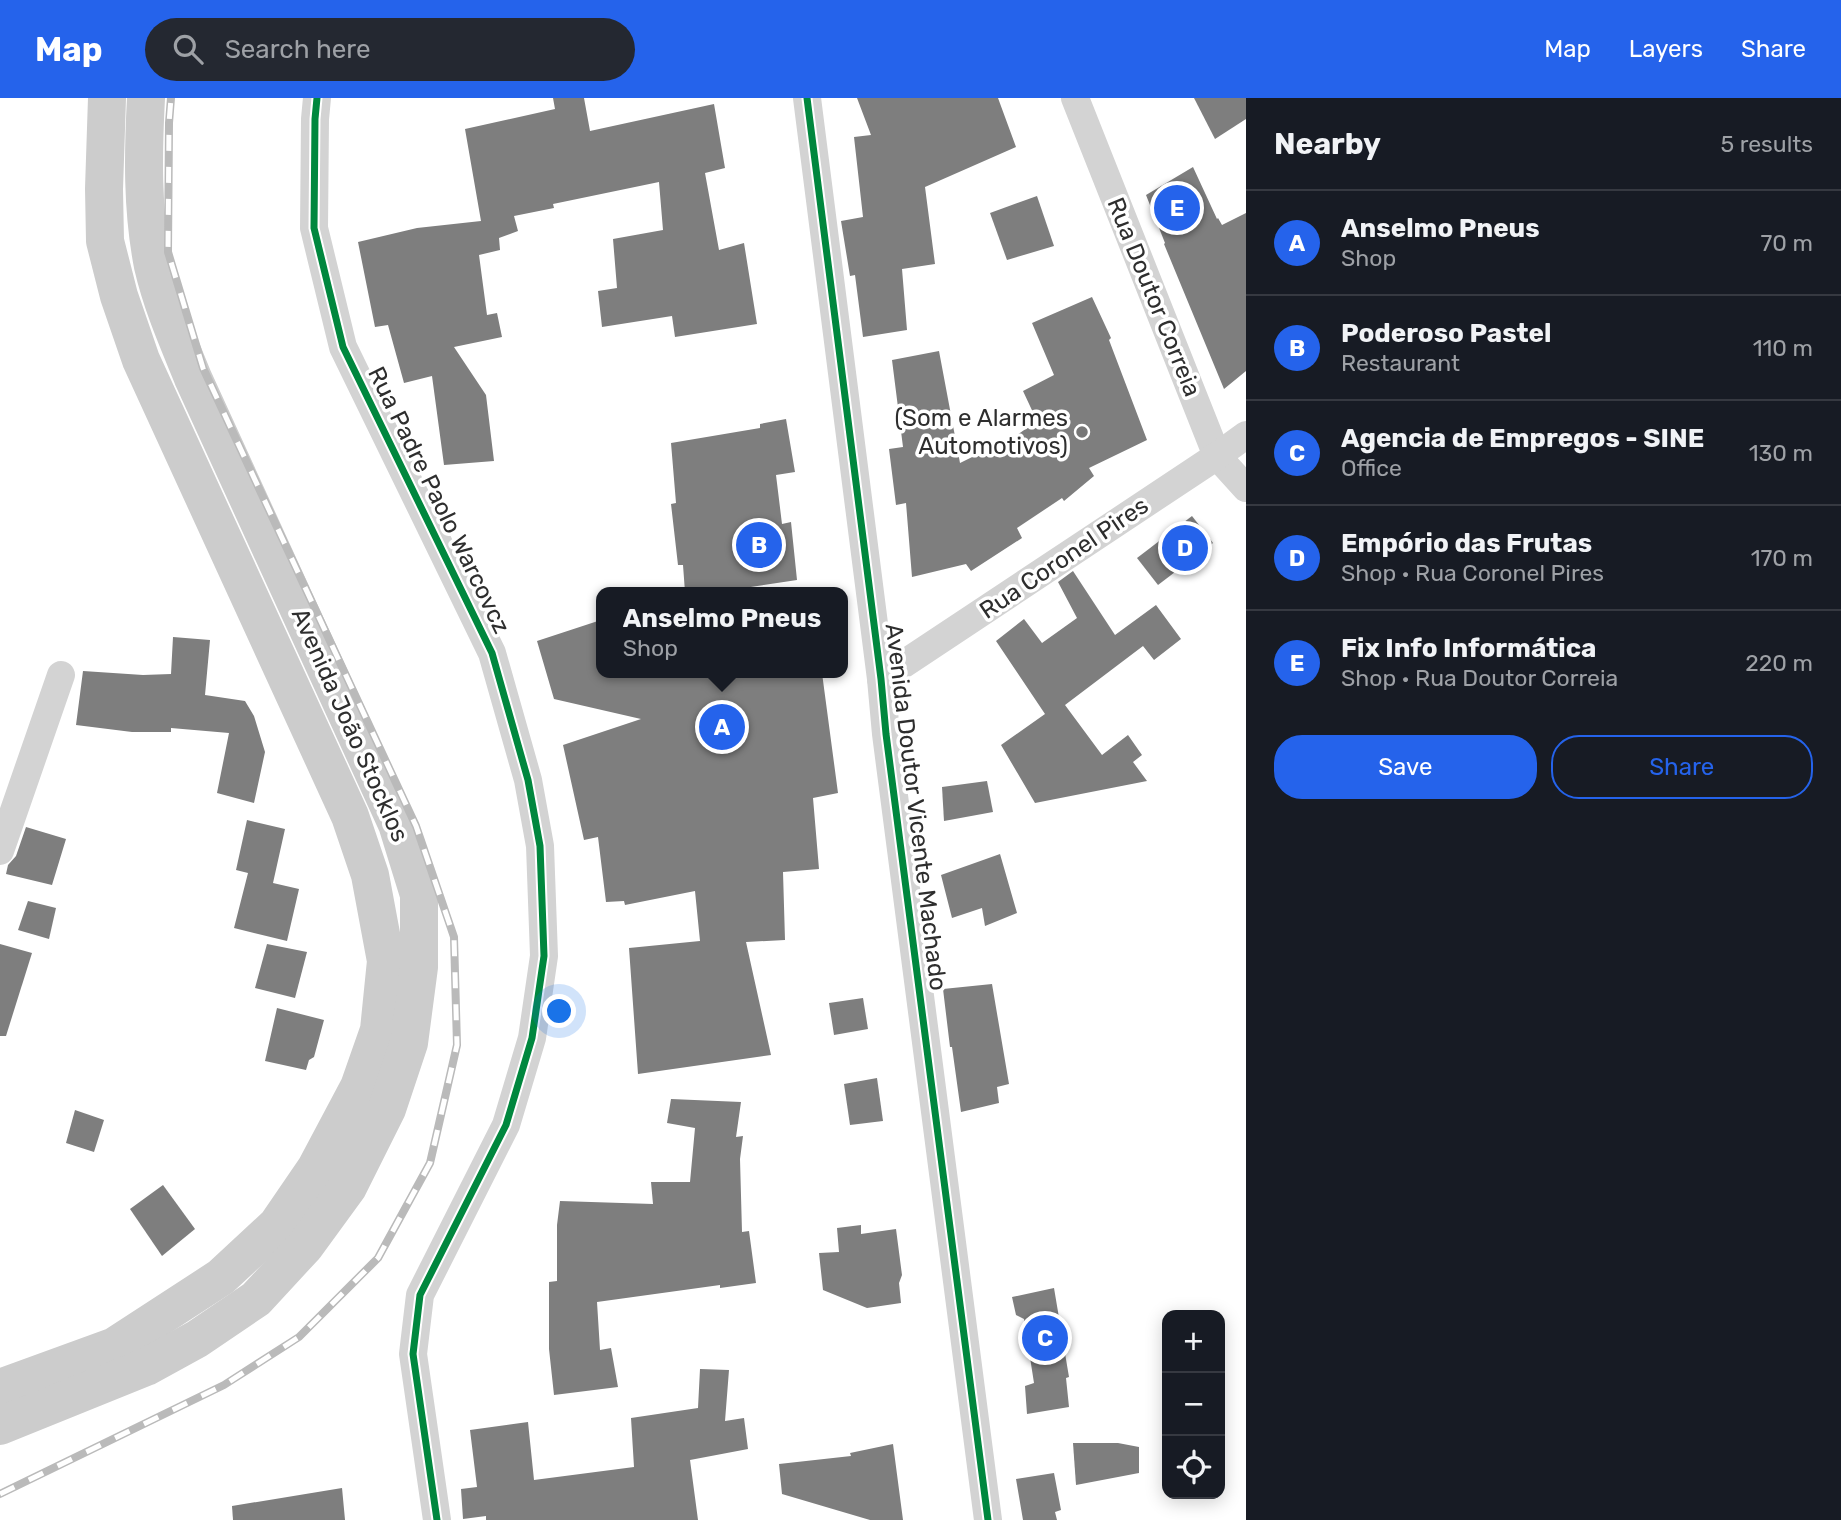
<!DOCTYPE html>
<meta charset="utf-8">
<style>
body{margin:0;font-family:Rubik,sans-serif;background:#242831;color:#f1f3f6}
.controls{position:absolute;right:21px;bottom:21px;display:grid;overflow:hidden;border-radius:14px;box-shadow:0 4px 18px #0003}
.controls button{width:63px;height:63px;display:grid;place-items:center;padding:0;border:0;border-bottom:2px solid #363941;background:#171b24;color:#f1f3f6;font:35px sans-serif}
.you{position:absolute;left:560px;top:914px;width:24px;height:24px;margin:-18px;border:5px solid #fff;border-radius:50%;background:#1a73e8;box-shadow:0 0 0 10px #1a73e833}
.badge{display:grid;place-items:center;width:46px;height:46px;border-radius:50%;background:#2563eb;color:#fff;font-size:23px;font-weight:700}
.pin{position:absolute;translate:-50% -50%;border:4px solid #fff;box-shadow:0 2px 7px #0006}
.popup{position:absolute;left:596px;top:489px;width:252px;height:91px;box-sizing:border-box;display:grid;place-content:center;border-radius:14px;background:#171b24;filter:drop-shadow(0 2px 5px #0005);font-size:23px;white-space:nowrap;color:#9ea1a6}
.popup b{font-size:26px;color:#f1f3f6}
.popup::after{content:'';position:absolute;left:50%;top:100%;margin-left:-14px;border:14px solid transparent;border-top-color:#171b24}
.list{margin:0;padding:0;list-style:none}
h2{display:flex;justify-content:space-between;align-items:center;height:91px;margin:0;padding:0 28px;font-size:30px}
h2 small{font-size:23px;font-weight:400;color:#9ea1a6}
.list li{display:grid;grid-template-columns:46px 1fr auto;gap:21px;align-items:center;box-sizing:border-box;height:105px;padding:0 28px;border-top:2px solid #363941}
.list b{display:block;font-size:26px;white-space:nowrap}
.list p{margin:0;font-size:23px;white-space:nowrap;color:#9ea1a6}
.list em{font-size:23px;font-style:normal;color:#9ea1a6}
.actions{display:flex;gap:14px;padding:21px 28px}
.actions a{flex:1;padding:16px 0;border:2px solid #2563eb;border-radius:28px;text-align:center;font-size:24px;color:#2563eb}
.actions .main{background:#2563eb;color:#fff}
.icon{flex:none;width:38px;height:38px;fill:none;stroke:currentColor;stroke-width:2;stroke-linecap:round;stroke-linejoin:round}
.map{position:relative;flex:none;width:1246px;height:1422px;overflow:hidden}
header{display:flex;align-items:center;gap:42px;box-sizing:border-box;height:98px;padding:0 35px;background:#2563eb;color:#fff}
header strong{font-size:33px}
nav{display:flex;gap:38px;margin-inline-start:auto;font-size:24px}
.search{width:490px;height:63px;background:#242831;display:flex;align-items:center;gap:18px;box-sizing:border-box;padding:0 24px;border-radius:38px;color:#9ea1a6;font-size:26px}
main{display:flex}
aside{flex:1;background:#171b24}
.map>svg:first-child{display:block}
.building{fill:#7e7e7e}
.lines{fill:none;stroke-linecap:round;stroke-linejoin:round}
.street{stroke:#d3d3d3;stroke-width:28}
.secondary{stroke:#ccc;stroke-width:38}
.rail-casing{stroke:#bababa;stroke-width:8}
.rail{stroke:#fff;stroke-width:5;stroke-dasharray:16;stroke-linecap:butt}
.cycleway-casing{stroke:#fff;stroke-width:11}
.cycleway{stroke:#00873e;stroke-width:7}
.poi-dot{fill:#777;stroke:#fff;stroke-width:2.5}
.labels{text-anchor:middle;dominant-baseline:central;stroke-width:7;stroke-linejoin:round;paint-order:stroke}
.street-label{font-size:24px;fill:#2e2e2e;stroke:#fff}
.poi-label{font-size:24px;fill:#2e2e2e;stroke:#fff;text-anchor:end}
</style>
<header>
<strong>Map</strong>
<div class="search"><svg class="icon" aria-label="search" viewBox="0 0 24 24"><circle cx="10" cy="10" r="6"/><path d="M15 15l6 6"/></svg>Search here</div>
<nav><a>Map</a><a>Layers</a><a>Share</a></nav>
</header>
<main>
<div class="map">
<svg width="1246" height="1422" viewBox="0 0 1246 1422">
<rect width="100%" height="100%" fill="#fff"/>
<g class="building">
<path d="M553,0H584L590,33L714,6L725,70L705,75L719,152L744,145L757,226L675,239L672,218L602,229L598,193L617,190L613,141L663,132L659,84L553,106L554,110L514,118L518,133L499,140L500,152L479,157L487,217L497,215L502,239L454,249L486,297L494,363L444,367L432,278L404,285L388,227L375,229L358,144L417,130L481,123L465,31L555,11Z"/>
<path d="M857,0H998L1016,49L925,89L935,166L902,171L907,232L863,239L855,177L850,178L841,123L863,119L854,39L871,37Z"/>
<path d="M1194,0H1246V21L1215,41Z"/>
<path d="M1193,69L1217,121L1218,120L1222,127L1246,115V273L1224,291L1164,146L1165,145L1146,97Z"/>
<path d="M1037,98L1054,148L1007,162L990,115Z"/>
<path d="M1092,199L1111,240L1109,242L1147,342L1089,370L1094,378L1064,403L1062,400L1017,430L1022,440L971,473L966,466L912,479L906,405L896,407L889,351L903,349L892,262L939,253L960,365L1017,337L1037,323L1023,293L1054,277L1032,225Z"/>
<path d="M786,321L795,374L776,377L782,426L791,424L797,482L731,492V494H685L683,467H678L671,406L676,405L671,345L760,330V326Z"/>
<path d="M1192,418L1213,445L1158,487L1137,460Z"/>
<path d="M1073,473L1115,537L1156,507L1181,541L1154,562L1143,548L1065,607L1102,657L1128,637L1142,657L1133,664L1147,683L1035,705L1001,647L1045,616L996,543L1024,521L1042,545L1077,520L1058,484Z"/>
<path d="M601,522V575H822L838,695L813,700L819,771L783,774L785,842L746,844L771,957L638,976L629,850L700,843L695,793L625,807L624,803L606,804L598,739L584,742L563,647L641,621L554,601L537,543Z"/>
<path d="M173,539L210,542L205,597L245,603L254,618L265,654L254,705L217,695L229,635L171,630V634H132L76,627L83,573L143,577L171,576Z"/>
<path d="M987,683L993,714L944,723L942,689Z"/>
<path d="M247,722L285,731L273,785L299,791L287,843L234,830L248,775L236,772Z"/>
<path d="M26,729L66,741L52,787L6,776L8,767L16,758Z"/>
<path d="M1000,756L1017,815L985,828L982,810L952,820L941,777Z"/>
<path d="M28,803L56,810L49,841L18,832Z"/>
<path d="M0,846L32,855L6,938H0Z"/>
<path d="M267,846L307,854L295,900L255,890Z"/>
<path d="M992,886L1009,986L997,989L999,1005L961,1014L952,949H950L943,891Z"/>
<path d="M863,900L868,931L834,937L829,905Z"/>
<path d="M277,910L324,922L314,959L309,962L306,972L265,963Z"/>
<path d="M877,980L883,1023L850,1027L844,986Z"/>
<path d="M671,1001L741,1004L736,1039L743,1038L740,1061L742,1134L749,1133L756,1185L720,1190V1187L597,1204L600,1252L611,1250L618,1289L554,1297L549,1251V1184L557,1183V1127L560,1103L653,1106L651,1084H690L695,1030L667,1025Z"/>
<path d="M75,1012L104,1022L94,1054L66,1045Z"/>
<path d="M163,1087L195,1131L162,1158L130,1111Z"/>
<path d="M861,1127V1136L896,1131L902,1177L899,1185L901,1205L867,1210L823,1192L819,1155L839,1154L837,1130Z"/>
<path d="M1054,1190L1069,1279L1066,1280L1069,1309L1027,1316L1025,1288L1034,1285L1024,1221L1016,1217L1012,1199Z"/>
<path d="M700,1271L729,1272L725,1323L744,1320L748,1351L690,1362L698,1422H486V1418L463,1421L461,1391L477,1389L470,1332L528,1324L534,1382L634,1369L631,1320L698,1310Z"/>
<path d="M1073,1345H1118L1139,1349V1375L1076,1387Z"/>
<path d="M893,1346L903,1422H870L782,1396L779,1366L851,1358L850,1355Z"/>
<path d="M1054,1375L1061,1412L1055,1414L1057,1422H1023L1016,1381Z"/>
<path d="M342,1390L345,1422H233L232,1408Z"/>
</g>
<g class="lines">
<g class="street">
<path d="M317,0L315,21L314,130L343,249L492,555L528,682L540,748L544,858L532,940L506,1027L420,1197L413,1256L437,1422"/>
<path d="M807,0L881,581L886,636L988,1422"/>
<path d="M1075,0L1217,358L1246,390"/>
<path d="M881,581L1217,358L1246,337"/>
<path d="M0,753L61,577"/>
</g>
<g class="secondary">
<path d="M0,1290L115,1248L221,1179L277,1127L316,1070L359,989L379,932L386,863L370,777L350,718L141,262L119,198L105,143L104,91L107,0"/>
<path d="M0,1328L146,1269L197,1241L256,1201L305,1148L348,1089L387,1011L409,945L419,869V797L397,726L193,280C178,243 162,207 153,168C142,112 143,56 146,0"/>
</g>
<defs>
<path id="rail" d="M0,1396L224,1287L299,1239L378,1160L430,1065L457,947L454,839L416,728L203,270L168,154L169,25L171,0"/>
</defs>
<use href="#rail" class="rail-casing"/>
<use href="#rail" class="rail"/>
<defs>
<g id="cycleway">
<path d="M317,0L315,21L314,130L343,249L492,555L528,682L540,748L544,858L532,940L506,1027L420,1197L413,1256L437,1422"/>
<path d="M807,0L881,581L886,636L988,1422"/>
</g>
</defs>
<use href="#cycleway" class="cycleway-casing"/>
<use href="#cycleway" class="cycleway"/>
</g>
<circle class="poi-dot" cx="1082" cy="334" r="7"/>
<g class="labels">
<g class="street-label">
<text transform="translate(1154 199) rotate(68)">Rua Doutor Correia</text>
<text transform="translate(439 402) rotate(64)">Rua Padre Paolo Warcovcz</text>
<text transform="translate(1064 460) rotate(-34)">Rua Coronel Pires</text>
<text transform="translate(350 627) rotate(66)">Avenida João Stocklos</text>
<text transform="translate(916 709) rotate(83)">Avenida Doutor Vicente Machado</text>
</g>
<g class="poi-label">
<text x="1068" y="320">(Som e Alarmes<tspan x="1068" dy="28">Automotivos)</tspan></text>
</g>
</g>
</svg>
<div class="controls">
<button>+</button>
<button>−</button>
<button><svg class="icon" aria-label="locate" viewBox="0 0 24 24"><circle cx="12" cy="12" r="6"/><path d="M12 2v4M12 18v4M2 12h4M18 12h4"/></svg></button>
</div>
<div class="you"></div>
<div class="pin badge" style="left:722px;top:629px">A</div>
<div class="popup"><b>Anselmo Pneus</b>Shop</div>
<div class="pin badge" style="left:759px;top:447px">B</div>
<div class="pin badge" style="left:1045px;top:1240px">C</div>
<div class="pin badge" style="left:1185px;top:450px">D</div>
<div class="pin badge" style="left:1177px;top:110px">E</div>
</div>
<aside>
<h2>Nearby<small>5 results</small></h2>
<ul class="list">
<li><span class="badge">A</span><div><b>Anselmo Pneus</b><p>Shop</p></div><em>70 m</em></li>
<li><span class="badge">B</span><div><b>Poderoso Pastel</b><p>Restaurant</p></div><em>110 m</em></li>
<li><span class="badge">C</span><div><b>Agencia de Empregos - SINE</b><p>Office</p></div><em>130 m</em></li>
<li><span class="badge">D</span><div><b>Empório das Frutas</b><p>Shop · Rua Coronel Pires</p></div><em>170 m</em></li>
<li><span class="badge">E</span><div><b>Fix Info Informática</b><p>Shop · Rua Doutor Correia</p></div><em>220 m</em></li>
</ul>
<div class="actions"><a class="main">Save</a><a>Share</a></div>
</aside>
</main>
